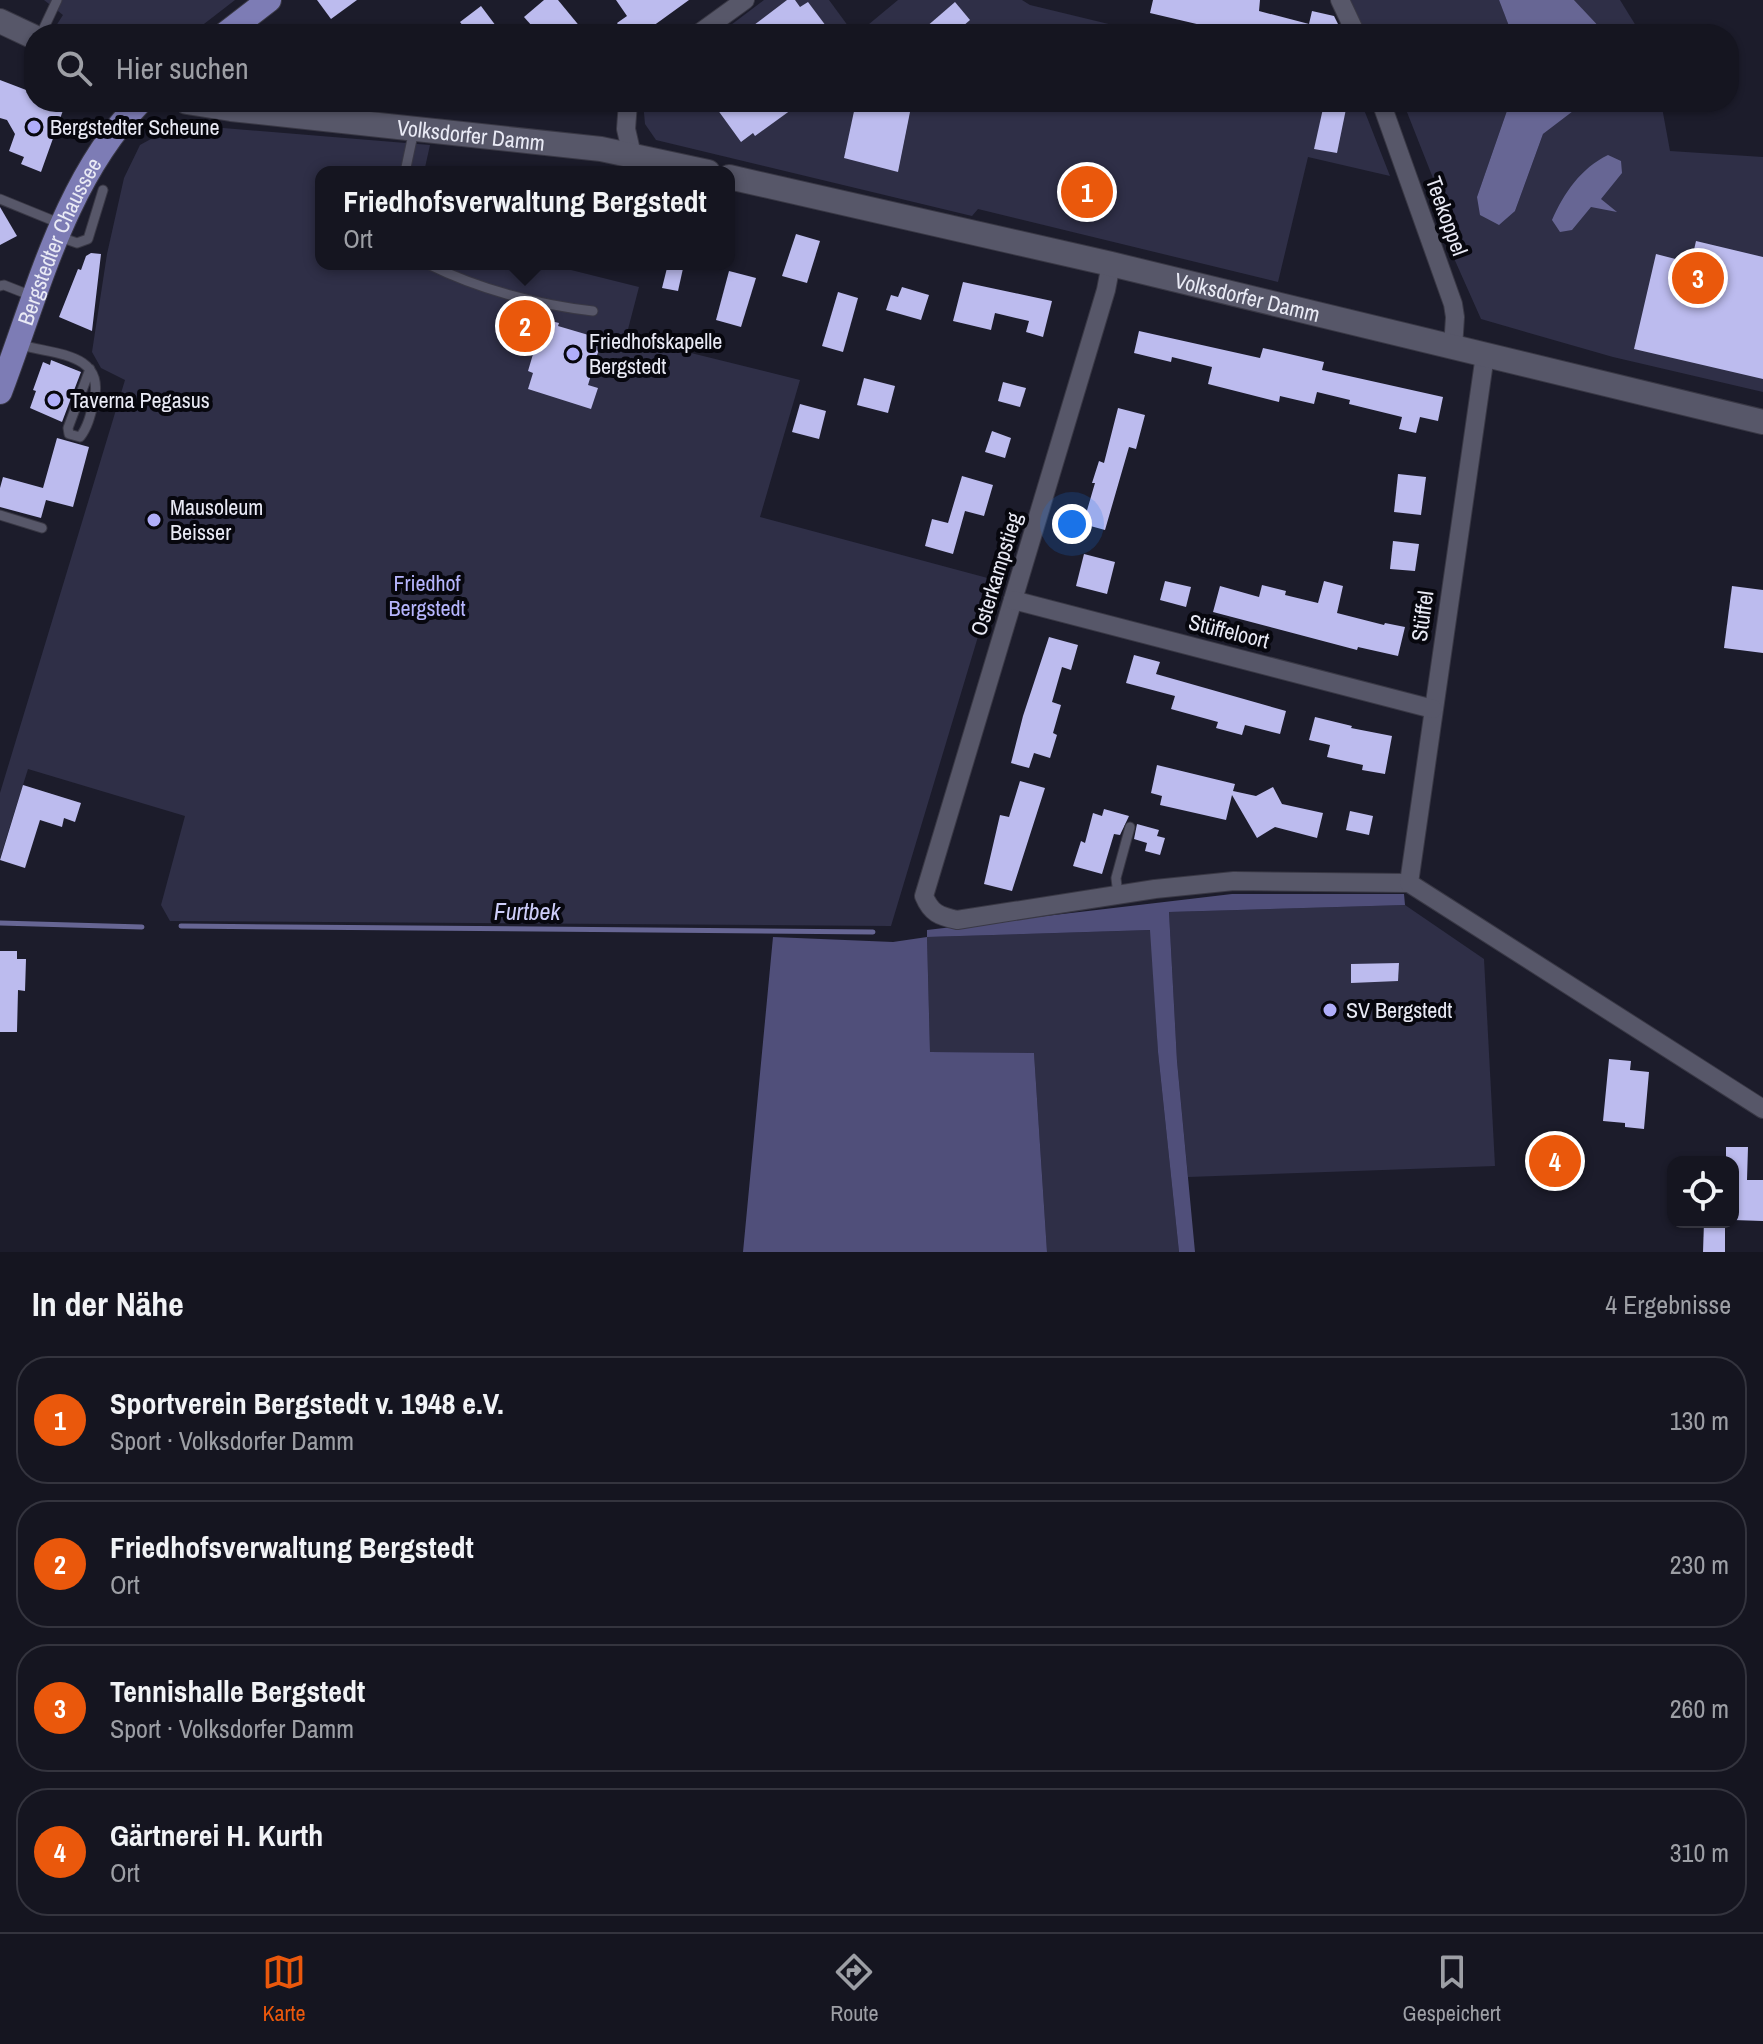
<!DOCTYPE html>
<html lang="de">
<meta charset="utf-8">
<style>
body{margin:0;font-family:"Archivo Narrow",sans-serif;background:#22222d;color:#f1f3f6}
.controls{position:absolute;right:24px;bottom:24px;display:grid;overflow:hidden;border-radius:16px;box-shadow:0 2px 6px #0004}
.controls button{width:72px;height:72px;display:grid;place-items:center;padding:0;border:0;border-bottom:2px solid #34343e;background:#151520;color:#f1f3f6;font:40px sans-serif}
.you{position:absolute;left:1072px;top:524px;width:28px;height:28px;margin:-20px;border:6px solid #fff;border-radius:50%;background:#1a73e8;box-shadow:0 0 0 12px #1a73e833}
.badge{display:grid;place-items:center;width:52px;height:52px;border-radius:50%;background:#ea580c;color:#fff;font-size:26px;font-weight:700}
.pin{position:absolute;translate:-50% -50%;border:4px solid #fff;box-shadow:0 2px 8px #0006}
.popup{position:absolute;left:315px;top:166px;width:420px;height:104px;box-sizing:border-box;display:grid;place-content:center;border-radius:16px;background:#151520;filter:drop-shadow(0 2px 6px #0005);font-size:26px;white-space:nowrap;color:#9d9fa5}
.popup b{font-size:30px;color:#f1f3f6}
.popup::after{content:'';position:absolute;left:50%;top:100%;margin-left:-16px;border:16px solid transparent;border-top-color:#151520}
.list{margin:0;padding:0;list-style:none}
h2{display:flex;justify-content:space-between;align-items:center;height:104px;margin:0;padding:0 32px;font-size:34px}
h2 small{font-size:26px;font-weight:400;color:#9d9fa5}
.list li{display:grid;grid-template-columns:52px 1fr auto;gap:24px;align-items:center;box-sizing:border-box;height:128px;margin:0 16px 16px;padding:0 16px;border:2px solid #34343e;border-radius:32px}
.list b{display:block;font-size:30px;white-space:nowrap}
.list p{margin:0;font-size:26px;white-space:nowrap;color:#9d9fa5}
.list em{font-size:26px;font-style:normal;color:#9d9fa5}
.icon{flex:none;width:44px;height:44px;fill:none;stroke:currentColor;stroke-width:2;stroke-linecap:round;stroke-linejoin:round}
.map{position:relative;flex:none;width:1763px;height:1252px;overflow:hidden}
.search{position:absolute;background:#151520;box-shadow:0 2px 6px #0004;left:24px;right:24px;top:24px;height:88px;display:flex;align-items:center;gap:20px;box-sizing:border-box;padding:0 28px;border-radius:32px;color:#9d9fa5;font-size:30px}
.sheet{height:680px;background:#151520}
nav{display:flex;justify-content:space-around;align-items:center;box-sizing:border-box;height:112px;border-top:2px solid #34343e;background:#151520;font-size:22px;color:#9d9fa5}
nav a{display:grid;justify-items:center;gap:4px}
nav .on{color:#ea580c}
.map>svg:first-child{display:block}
.green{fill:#2f2f47}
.forest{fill:#504f7a}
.water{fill:#676694}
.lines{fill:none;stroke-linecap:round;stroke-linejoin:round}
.stream{stroke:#676694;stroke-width:5}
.building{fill:#bcbbee}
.lane-casing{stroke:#393845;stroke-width:11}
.street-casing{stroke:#393845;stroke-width:20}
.secondary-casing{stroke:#393845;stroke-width:26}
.primary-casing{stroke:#393845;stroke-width:26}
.lane{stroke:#575769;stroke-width:9}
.street{stroke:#575769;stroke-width:18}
.secondary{stroke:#575769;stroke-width:24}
.primary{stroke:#7d7cb5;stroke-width:24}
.poi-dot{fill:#b0aefa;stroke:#07070e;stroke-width:3}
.labels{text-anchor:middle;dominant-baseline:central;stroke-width:8;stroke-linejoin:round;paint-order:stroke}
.poi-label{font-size:22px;fill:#e9eaf5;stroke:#07070e;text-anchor:start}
.street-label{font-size:22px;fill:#e9eaf5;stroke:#07070e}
.park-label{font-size:22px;fill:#b6b5fd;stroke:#07070e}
.water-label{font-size:24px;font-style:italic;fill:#cecefa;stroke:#07070e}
</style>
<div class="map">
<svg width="1763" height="1252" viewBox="0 0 1763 1252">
<rect width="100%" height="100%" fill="#1c1c2b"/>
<g class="green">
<path d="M44,0H235L191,34H64L54,29L63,15Z"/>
<path d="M764,0H829L854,34H719Z"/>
<path d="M898,0H1022L1030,5L1150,34H857Z"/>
<path d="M1343,0H1499L1512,34H1362Z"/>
<path d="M1574,0H1620L1641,34H1606Z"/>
<path d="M643,102H1361L1390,176L1308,157L1278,282L978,209L972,216L656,140L645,124Z"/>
<path d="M1403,102H1510L1477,197L1515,211L1543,134L1585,102H1661L1670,151L1763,157V392L1613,357L1481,319L1433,211L1444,206Z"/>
<path d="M199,126L430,145L424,172H321V264H547L639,287L626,337L800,380L760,517L995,580L891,926L170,921L161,905L185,816L28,769L0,858V793L125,380L101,368L92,352L107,254L124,178L140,145L158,135Z"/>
<path d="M1405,905L1484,959L1495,1166L1188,1177L1177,1061L1169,912Z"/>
<path d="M1151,930L1158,1052L1179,1252H1047L1034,1053L930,1052L927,937Z"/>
</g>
<path class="forest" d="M1232,894H1404L1405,905L1169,912L1177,1061L1195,1252H1179L1158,1052L1150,930L927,937L930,1052L1034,1053L1047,1252H743L773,937L893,942L927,937V930Z"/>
<g class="water">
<path d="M1499,0H1574L1606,34H1512Z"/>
<path d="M1510,102H1585L1543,134L1515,211L1499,225L1480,215L1477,197Z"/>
<path d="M1608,155L1621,161L1622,173L1601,199L1617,212L1591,207L1572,230L1560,232L1552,220C1564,193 1581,168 1608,155Z"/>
</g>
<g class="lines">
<g class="stream">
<path d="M0,923L142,927"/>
<path d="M181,926L873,932"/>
</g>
</g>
<g class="building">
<path d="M317,0H357L331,19Z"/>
<path d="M544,0H558L586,34H539L524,17Z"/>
<path d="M616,0H689L642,34H625L617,23L627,16Z"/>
<path d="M787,0H795L800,7L808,2L832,34H742Z"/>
<path d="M1153,0H1260L1259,11L1309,24L1312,11L1334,16L1338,24L1336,34H1239L1150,13Z"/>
<path d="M955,2L970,20L954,34H918Z"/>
<path d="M481,6L502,34H469L460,22Z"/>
<path d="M0,80L34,93V102H66L41,172L21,164L24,157L9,151L15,134L7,120L0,118Z"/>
<path d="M712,102H802L755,136L753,133L741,142Z"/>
<path d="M856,102H912L898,172L844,158Z"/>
<path d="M1324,104L1346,109L1337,153L1314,149Z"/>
<path d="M0,207L17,236L0,245Z"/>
<path d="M796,234L820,241L807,283L782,276Z"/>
<path d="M1696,241L1763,257V379L1634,349L1656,254L1691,263Z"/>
<path d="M91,253L101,254L92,331L59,317L78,269L81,270L86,256Z"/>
<path d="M668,264H684L678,291L662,288Z"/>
<path d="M729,271L756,278L741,327L716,320Z"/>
<path d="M963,282L1052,301L1043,337L1026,332L1029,321L995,313L991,330L953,321Z"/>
<path d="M902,287L929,295L921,320L886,310L891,295L898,297Z"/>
<path d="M838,292L858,298L843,352L822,346Z"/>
<path d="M508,304L552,318L551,321L559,323L558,326L602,339L588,385L598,388L591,409L528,389L533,373L528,371L536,344L499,332Z"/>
<path d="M1139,331L1260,358L1263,348L1324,362L1322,370L1443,397L1438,421L1420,417L1416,433L1399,429L1402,417L1349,404L1350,400L1317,392L1314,404L1280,396L1279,402L1208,384L1212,367L1172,357L1171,362L1134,353Z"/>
<path d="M51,360L81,372L62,422L30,408L36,391L33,390L43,362L50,365Z"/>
<path d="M864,378L895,386L888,413L857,405Z"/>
<path d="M1003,382L1026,388L1020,407L998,401Z"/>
<path d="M800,404L826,411L819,439L792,432Z"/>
<path d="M1118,408L1145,415L1136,449L1129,447L1105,530L1083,524L1095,483H1092L1099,461L1104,463Z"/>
<path d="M992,431L1011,438L1005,458L985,452Z"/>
<path d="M57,438L89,447L73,507L46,500L41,518L0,507V488L3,477L43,488Z"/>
<path d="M1398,474L1426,477L1421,515L1394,512Z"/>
<path d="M962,476L993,485L984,516L965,511L953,554L925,546L932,519L948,523Z"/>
<path d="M1393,541L1419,544L1415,571L1390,569Z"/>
<path d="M1084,554L1115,562L1107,594L1076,586Z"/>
<path d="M1165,581L1191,587L1186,607L1160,600Z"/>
<path d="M1324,581L1343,586L1337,613L1384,625L1385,623L1405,627L1398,656L1358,647L1357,650L1213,612L1220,586L1259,597L1262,585L1286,591L1285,595L1318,603Z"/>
<path d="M1732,586L1763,590V653L1724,648Z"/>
<path d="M1049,637L1078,645L1071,670L1062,667L1052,702L1061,705L1053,733L1057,735L1050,758L1034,753L1029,768L1011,763L1023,716Z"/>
<path d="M1134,655L1160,662L1156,674L1286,711L1280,734L1245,725L1242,735L1216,728L1218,722L1171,709L1175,696L1126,683Z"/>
<path d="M1315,717L1352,726L1351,728L1392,736L1385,774L1362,770L1363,765L1327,757L1330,745L1309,740Z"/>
<path d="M1157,765L1235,784L1233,791L1256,796L1273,787L1282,804L1323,813L1317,838L1275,827L1257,838L1232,795L1226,820L1160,805L1162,796L1151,793Z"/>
<path d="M1020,781L1045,788L1012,891L984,884L1000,815L1009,817Z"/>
<path d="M23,785L81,803L75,822L64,818L62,827L40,820L25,868L0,860Z"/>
<path d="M1104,809L1129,816L1120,835L1114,834L1102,874L1073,866L1081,841L1085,843L1093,813L1102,816Z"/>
<path d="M1350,811L1373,816L1369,835L1346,830Z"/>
<path d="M1137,824L1159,830L1157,836L1165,838L1160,855L1145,851L1147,843L1134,839Z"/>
<path d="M0,951H17V959H26L25,991L18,990L17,1032H0Z"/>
<path d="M1399,963L1398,981L1351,983V964Z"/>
<path d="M1609,1059L1631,1061L1630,1070L1649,1072L1644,1129L1625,1127V1123L1603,1121Z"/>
<path d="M1539,1144L1574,1148L1571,1179L1536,1175Z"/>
<path d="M1726,1147H1748L1747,1180H1763V1221L1733,1220V1162H1726Z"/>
<path d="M1704,1222H1725V1252H1703Z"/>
</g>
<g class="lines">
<defs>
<g id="lane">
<path d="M41,34L57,0"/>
<path d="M405,172L414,130"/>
<path d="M0,199L59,223"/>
<path d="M57,236L77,243L88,239L103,190"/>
<path d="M428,264C478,289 538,305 593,311"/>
<path d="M0,286L4,285L32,296"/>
<path d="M19,344C49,355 106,350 94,401C91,413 88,427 80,437L69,434L68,428L90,369"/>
<path d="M0,515L42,528"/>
<path d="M1118,895L1116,878L1130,827"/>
</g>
<g id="street">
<path d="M1340,0L1356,34"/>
<path d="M698,34L745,0"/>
<path d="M628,102L626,129L632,155"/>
<path d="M1381,102L1453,304L1455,317L1453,348"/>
<path d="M1111,264L1106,290L924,896C931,913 939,916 957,920L1155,889L1234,881L1409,883"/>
<path d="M1485,355L1409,883L1763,1109"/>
<path d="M1013,600L1433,709"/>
</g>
<g id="secondary">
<path d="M0,21L34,37"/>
<path id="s1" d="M187,102L231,109L601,149L708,172"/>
<path id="s2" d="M729,177L1111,264L1763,422"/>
</g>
<g id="primary">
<path d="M225,34L269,0"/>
<path id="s3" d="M0,392C38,292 64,181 140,102"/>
</g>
</defs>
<use href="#lane" class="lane-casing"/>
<use href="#street" class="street-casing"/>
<use href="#secondary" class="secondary-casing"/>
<use href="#primary" class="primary-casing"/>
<use href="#lane" class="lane"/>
<use href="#street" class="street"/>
<use href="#secondary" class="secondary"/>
<use href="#primary" class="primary"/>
</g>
<g class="poi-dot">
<circle cx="34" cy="127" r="8"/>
<circle cx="573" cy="354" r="8"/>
<circle cx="54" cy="400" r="8"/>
<circle cx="154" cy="520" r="8"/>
<circle cx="1330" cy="1010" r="8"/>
</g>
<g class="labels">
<g class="poi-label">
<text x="50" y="127">Bergstedter Scheune</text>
<text x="589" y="341">Friedhofskapelle<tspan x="589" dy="25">Bergstedt</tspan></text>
<text x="70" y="400">Taverna Pegasus</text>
<text x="170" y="507">Mausoleum<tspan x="170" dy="25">Beisser</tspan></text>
<text x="1346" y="1010">SV Bergstedt</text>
</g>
<g class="street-label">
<text stroke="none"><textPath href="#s1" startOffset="286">Volksdorfer Damm</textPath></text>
<text transform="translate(1447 216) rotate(70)">Teekoppel</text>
<text stroke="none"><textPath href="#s3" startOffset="162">Bergstedter Chaussee</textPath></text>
<text stroke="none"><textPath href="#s2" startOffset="532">Volksdorfer Damm</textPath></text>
<text transform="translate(996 574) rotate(-73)">Osterkampstieg</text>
<text transform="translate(1422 616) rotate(-82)">Stüffel</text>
<text transform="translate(1229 631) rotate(14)">Stüffeloort</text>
</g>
<g class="park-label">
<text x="427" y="583">Friedhof<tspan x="427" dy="25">Bergstedt</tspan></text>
</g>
<g class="water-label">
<text x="527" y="911">Furtbek</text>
</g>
</g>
</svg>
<div class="controls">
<button><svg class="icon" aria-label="locate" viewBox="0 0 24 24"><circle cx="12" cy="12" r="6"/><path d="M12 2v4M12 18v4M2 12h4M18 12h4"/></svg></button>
</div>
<div class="you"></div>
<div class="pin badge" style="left:1087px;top:192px">1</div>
<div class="pin badge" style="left:525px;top:326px">2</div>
<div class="popup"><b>Friedhofsverwaltung Bergstedt</b>Ort</div>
<div class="pin badge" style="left:1698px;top:278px">3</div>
<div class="pin badge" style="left:1555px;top:1161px">4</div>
<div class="search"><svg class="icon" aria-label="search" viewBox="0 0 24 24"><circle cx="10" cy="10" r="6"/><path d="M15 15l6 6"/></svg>Hier suchen</div>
</div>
<section class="sheet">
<h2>In der Nähe<small>4 Ergebnisse</small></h2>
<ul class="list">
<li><span class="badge">1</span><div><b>Sportverein Bergstedt v. 1948 e.V.</b><p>Sport · Volksdorfer Damm</p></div><em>130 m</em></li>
<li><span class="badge">2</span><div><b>Friedhofsverwaltung Bergstedt</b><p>Ort</p></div><em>230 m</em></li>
<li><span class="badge">3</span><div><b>Tennishalle Bergstedt</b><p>Sport · Volksdorfer Damm</p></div><em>260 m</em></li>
<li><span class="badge">4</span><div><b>Gärtnerei H. Kurth</b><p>Ort</p></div><em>310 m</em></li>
</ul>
</section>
<nav>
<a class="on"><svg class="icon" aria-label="map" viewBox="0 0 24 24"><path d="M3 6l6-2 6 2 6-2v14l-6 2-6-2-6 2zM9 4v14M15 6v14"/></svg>Karte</a>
<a><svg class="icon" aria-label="directions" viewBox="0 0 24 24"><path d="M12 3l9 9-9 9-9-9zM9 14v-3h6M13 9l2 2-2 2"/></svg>Route</a>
<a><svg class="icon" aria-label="saved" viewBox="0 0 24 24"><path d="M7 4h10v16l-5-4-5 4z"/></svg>Gespeichert</a>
</nav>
